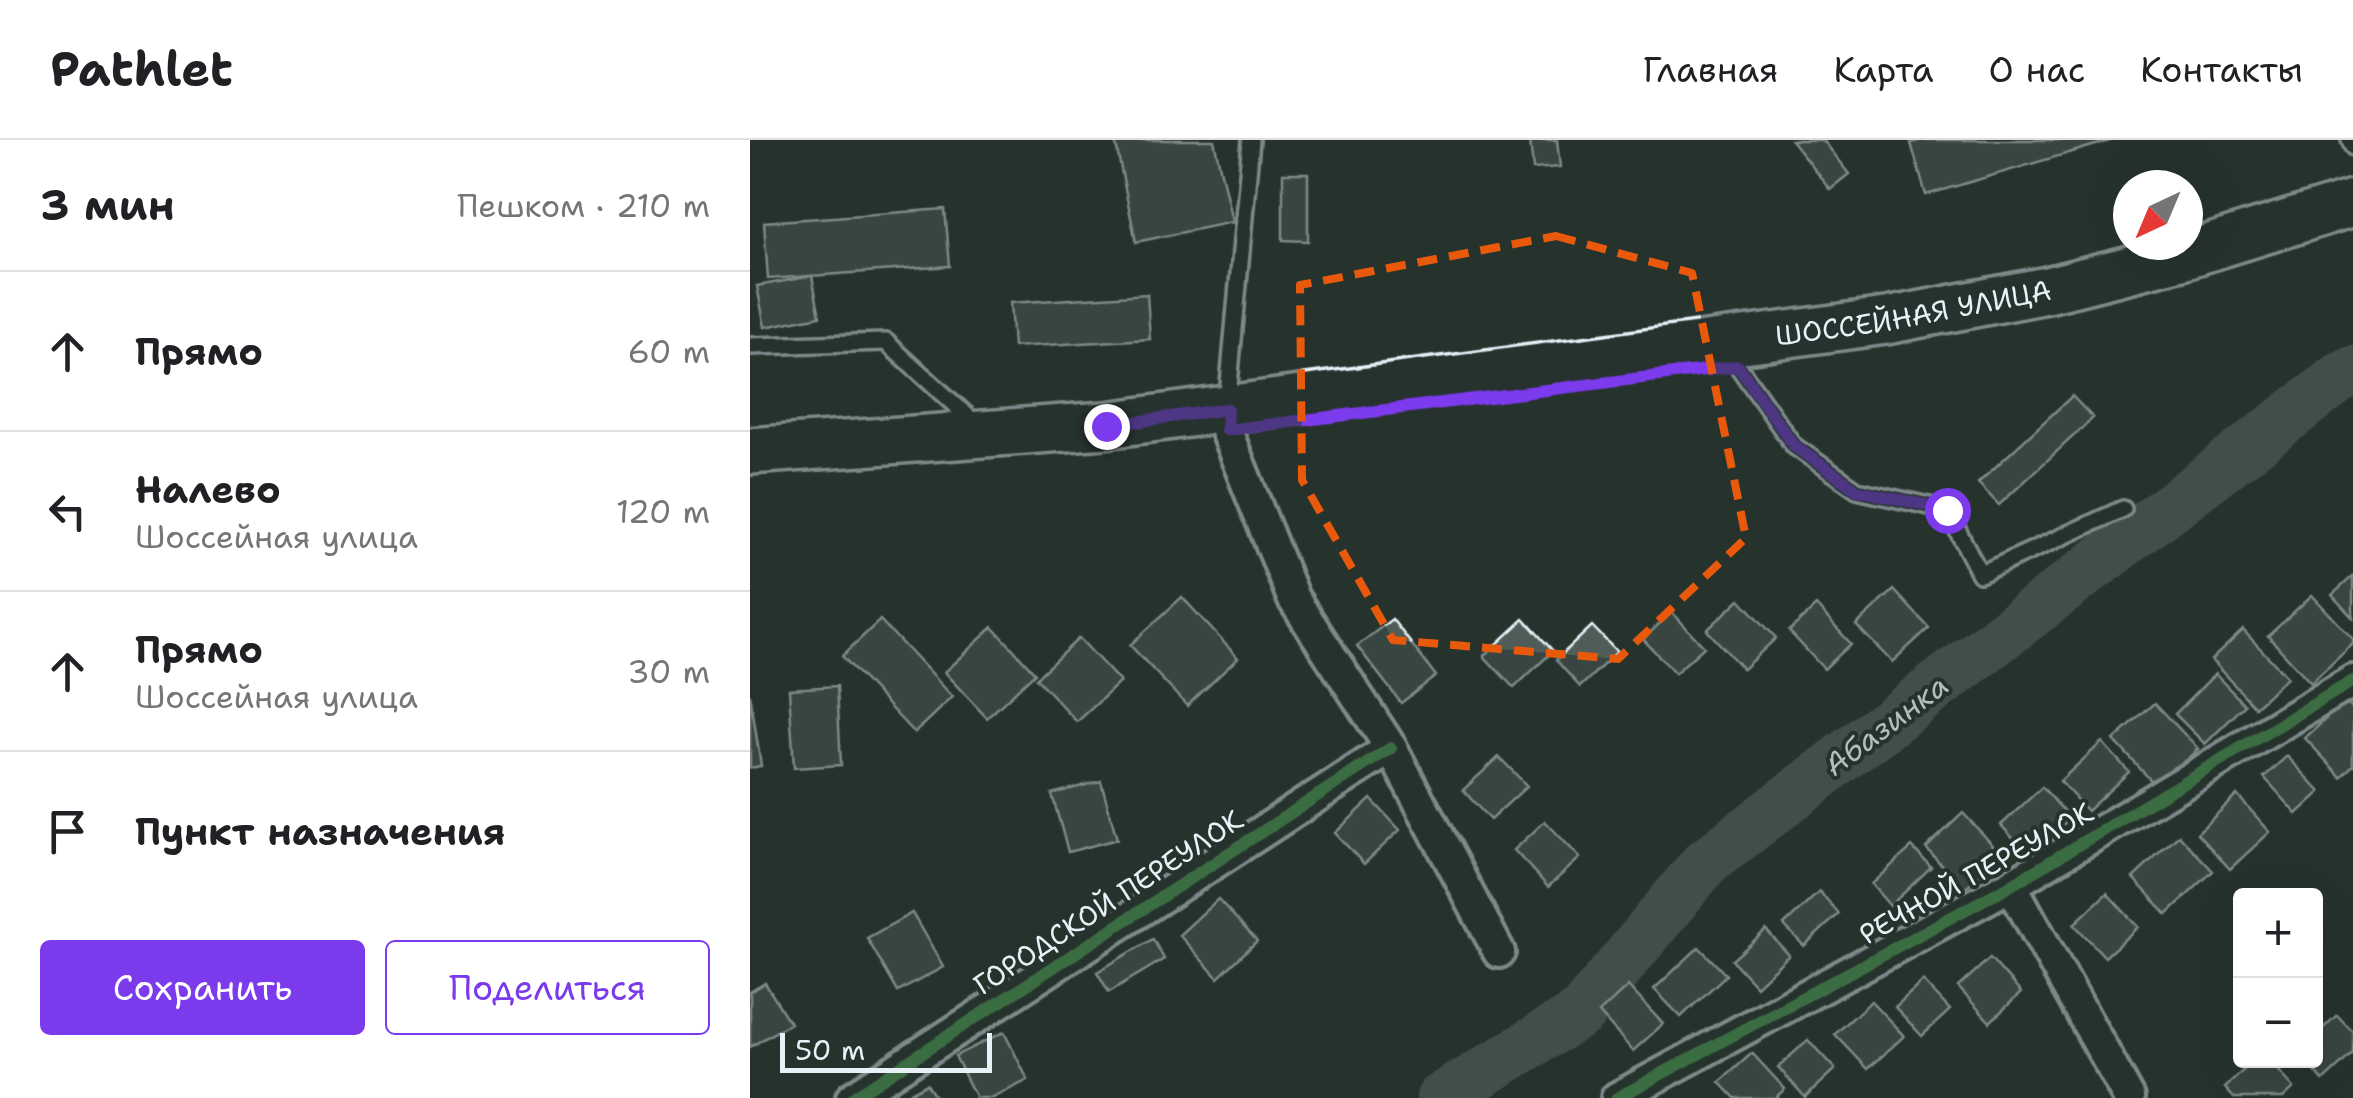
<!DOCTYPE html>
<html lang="ru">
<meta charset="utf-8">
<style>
body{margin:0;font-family:"Shantell Sans",sans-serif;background:#f6f6f6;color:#202124}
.controls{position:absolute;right:30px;bottom:30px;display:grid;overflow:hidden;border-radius:10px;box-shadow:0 10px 40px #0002}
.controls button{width:90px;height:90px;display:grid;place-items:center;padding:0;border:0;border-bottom:2px solid #e0e0e0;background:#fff;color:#202124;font:50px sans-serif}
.compass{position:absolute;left:1363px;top:30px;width:90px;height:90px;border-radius:50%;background:#fff;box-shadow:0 10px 40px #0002;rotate:224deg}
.scale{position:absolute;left:30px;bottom:25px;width:212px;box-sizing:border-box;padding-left:10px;border:5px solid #e8f1f8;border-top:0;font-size:28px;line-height:35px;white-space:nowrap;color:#e8f1f8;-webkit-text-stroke:8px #26332d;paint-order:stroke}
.stop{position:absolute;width:30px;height:30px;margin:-22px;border:8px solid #7c3aed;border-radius:50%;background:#fff}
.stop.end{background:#7c3aed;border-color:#fff;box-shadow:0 2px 10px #0008}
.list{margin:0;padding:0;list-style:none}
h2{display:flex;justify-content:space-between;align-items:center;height:130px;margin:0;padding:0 40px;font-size:42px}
h2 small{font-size:32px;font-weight:400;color:#757577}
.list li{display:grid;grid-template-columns:65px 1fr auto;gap:30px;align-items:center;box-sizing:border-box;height:160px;padding:0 40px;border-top:2px solid #e0e0e0}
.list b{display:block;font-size:38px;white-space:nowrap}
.list p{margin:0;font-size:32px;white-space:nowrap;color:#757577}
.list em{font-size:32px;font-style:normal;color:#757577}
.actions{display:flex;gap:20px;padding:30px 40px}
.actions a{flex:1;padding:22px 0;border:2px solid #7c3aed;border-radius:10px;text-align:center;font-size:35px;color:#7c3aed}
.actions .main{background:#7c3aed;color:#fff}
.icon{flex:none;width:55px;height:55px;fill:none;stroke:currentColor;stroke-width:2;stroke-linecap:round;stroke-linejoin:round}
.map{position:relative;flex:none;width:1603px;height:958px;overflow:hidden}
header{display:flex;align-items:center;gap:60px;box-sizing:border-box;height:140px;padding:0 50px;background:#fff;border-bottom:2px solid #e0e0e0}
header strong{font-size:48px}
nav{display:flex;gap:55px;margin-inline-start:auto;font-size:35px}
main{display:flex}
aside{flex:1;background:#fff}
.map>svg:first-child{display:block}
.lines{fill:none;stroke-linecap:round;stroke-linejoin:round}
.river{stroke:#636f6d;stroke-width:50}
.building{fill:#505c59;stroke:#e8f1f8;stroke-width:2.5}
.lane-casing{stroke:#e8f1f8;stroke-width:22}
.street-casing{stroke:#e8f1f8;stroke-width:38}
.secondary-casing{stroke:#e8f1f8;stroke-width:52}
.lane{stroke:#26332d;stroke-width:15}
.street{stroke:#26332d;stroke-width:30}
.secondary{stroke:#26332d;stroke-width:45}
.cycleway-casing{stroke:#26332d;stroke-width:19}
.cycleway{stroke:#56b35d;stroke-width:12}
.route{stroke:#7c3aed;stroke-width:12}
.marked{fill:none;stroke:#e8590c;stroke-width:8;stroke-dasharray:20 12;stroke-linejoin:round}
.labels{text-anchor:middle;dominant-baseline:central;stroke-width:8;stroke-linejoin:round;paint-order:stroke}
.street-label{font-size:28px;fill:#e8f1f8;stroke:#26332d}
.water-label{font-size:30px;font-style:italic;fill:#b3bdc0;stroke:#26332d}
</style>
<header>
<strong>Pathlet</strong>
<nav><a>Главная</a><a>Карта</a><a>О нас</a><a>Контакты</a></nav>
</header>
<main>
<aside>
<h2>3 мин<small>Пешком · 210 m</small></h2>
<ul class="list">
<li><svg class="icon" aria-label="ahead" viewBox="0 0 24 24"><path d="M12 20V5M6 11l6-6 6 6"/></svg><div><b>Прямо</b></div><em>60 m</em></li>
<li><svg class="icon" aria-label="left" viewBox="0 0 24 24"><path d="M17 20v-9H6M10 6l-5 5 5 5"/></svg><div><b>Налево</b><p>Шоссейная улица</p></div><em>120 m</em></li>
<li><svg class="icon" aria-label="ahead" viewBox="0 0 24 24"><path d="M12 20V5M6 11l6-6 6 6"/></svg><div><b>Прямо</b><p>Шоссейная улица</p></div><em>30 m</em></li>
<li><svg class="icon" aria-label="arrive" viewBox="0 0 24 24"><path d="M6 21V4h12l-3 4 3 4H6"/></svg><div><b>Пункт назначения</b></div></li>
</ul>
<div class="actions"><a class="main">Сохранить</a><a>Поделиться</a></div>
</aside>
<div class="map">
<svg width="1603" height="958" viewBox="0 0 1603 958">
<rect width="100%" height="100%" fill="#26332d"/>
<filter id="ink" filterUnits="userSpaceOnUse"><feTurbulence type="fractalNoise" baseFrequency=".01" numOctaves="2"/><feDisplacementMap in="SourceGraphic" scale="20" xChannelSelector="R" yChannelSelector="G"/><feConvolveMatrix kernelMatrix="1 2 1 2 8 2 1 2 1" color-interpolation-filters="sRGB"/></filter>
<g filter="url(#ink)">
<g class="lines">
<path class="river" d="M691,958L831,873L955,723L1591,237L1603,231"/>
</g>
<g class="building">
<path d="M365,0H464L482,82L386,102Z"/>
<path d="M780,0H807L810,27L783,29Z"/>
<path d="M1041,0H1072L1099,34L1080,49Z"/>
<path d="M1172,0H1363L1176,55L1161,3Z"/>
<path d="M533,33H558V101L533,100Z"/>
<path d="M195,69L200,126L18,139L14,82Z"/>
<path d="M62,136L70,176L15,187L7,146Z"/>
<path d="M397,154L400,199L263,207L260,163Z"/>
<path d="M1322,256L1343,278L1249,365L1228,343Z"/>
<path d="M1603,436V478L1582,455Z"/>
<path d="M1144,450L1179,488L1142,522L1106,485Z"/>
<path d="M1562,455L1603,499V504L1561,543L1518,496Z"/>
<path d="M432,457L488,518L437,566L380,505Z"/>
<path d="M990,459L1026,498L993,529L957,490Z"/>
<path d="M1066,466L1101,504L1074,529L1039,491Z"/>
<path d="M922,472L954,507L925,533L893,499Z"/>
<path d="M642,479L686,536L651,563L607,506Z"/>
<path d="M774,479L803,511L764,548L734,516Z"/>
<path d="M130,480L202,557L164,593L92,516Z"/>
<path d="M842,486L867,512L830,547L806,520Z"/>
<path d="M243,487L285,533L237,578L194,532Z"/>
<path d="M1493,490L1537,537L1505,567L1461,520Z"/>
<path d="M329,498L370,542L327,582L286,538Z"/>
<path d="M1465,534L1495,565L1455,604L1425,574Z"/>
<path d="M87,546L91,625L44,628L39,549Z"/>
<path d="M0,554L11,626L0,628Z"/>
<path d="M1596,560L1603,569V625L1591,637L1555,598Z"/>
<path d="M1405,563L1448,609L1407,647L1364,600Z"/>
<path d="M1352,602L1379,632L1337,671L1310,641Z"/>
<path d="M1537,616L1571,652L1547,674L1514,637Z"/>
<path d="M749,617L777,646L740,680L713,650Z"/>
<path d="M351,641L367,699L318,712L302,654Z"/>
<path d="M1292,647L1320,678L1279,716L1251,685Z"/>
<path d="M1487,655L1520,692L1480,729L1447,693Z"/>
<path d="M621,659L650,690L614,724L585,693Z"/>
<path d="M1213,673L1251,714L1214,749L1176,708Z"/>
<path d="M795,681L830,718L798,747L764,710Z"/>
<path d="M1429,695L1463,731L1417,774L1383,738Z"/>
<path d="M1162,707L1181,727L1140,766L1121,744Z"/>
<path d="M1069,752L1089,774L1054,806L1034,785Z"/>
<path d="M1357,753L1388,787L1355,817L1324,784Z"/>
<path d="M468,759L507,801L468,838L429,795Z"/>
<path d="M162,773L193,827L148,852L117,798Z"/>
<path d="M1016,790L1039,815L1006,846L982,820Z"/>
<path d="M403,799L414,819L359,852L347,832Z"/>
<path d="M949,807L976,835L931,877L904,849Z"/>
<path d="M1240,818L1271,853L1240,882L1208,847Z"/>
<path d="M1173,841L1200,870L1172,896L1145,867Z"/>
<path d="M15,843L40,883L0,907V852Z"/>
<path d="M878,846L913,884L883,911L849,873Z"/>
<path d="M1121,861L1154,896L1118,929L1085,894Z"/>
<path d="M1587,875L1603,892V913L1573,941L1555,920H1566V895Z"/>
<path d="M254,892L278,940L242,958H226L205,916Z"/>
<path d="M1058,900L1085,929L1055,957L1028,927Z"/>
<path d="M1002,913L1035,949L1025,958H985L970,942Z"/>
<path d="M1504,920H1519L1544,948L1533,958H1484L1475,948Z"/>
<path d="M177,943L186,958H150Z"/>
</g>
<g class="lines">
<defs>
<g id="lane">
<path d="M1600,0L1603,7"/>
<path d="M0,206L136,202L227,285"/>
<path d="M988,226L1044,306L1107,350L1197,370L1230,434L1373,369"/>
<path d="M477,267L501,0"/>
</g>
<g id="street">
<path d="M476,291L543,458L641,608L749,812"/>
<path d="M1261,745L1379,958"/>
<path d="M102,958L641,608"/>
<path d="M867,958L1261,745L1603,541"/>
</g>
<g id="secondary">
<path id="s1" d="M0,311L356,285L1136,181L1297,150L1432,116L1603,63"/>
</g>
</defs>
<use href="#lane" class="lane-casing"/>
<use href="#street" class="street-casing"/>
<use href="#secondary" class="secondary-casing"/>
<use href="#lane" class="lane"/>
<use href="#street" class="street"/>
<use href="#secondary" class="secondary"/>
<defs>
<g id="cycleway">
<path d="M102,958L641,608"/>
<path d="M867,958L1261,745L1603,541"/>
</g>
</defs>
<use href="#cycleway" class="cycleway-casing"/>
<use href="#cycleway" class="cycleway"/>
</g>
</g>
<g class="lines" filter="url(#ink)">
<path class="route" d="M356,286L477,269L476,290L988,226L1044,306L1107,350L1197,370"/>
</g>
<path d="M0 0H1603V958H0ZM806,96L942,133L996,398L868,519L643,500L552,340L550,145Z" fill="#26332d" fill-opacity=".55" fill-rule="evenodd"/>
<path class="marked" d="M806,96L942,133L996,398L868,519L643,500L552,340L550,145Z"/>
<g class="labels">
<g class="street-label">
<text stroke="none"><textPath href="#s1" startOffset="1172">ШОССЕЙНАЯ УЛИЦА</textPath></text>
<text transform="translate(1226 733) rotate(-29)">РЕЧНОЙ ПЕРЕУЛОК</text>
<text transform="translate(358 762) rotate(-33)">ГОРОДСКОЙ ПЕРЕУЛОК</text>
</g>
<g class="water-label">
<text transform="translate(1136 585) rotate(-37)">Абазинка</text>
</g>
</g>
</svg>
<div class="controls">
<button>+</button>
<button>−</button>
</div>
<svg class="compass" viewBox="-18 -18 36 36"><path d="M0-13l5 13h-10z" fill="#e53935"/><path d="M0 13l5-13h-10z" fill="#757577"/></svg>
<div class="scale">50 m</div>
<div class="stop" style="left:1197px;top:370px"></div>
<div class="stop end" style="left:356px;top:286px"></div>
</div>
</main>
